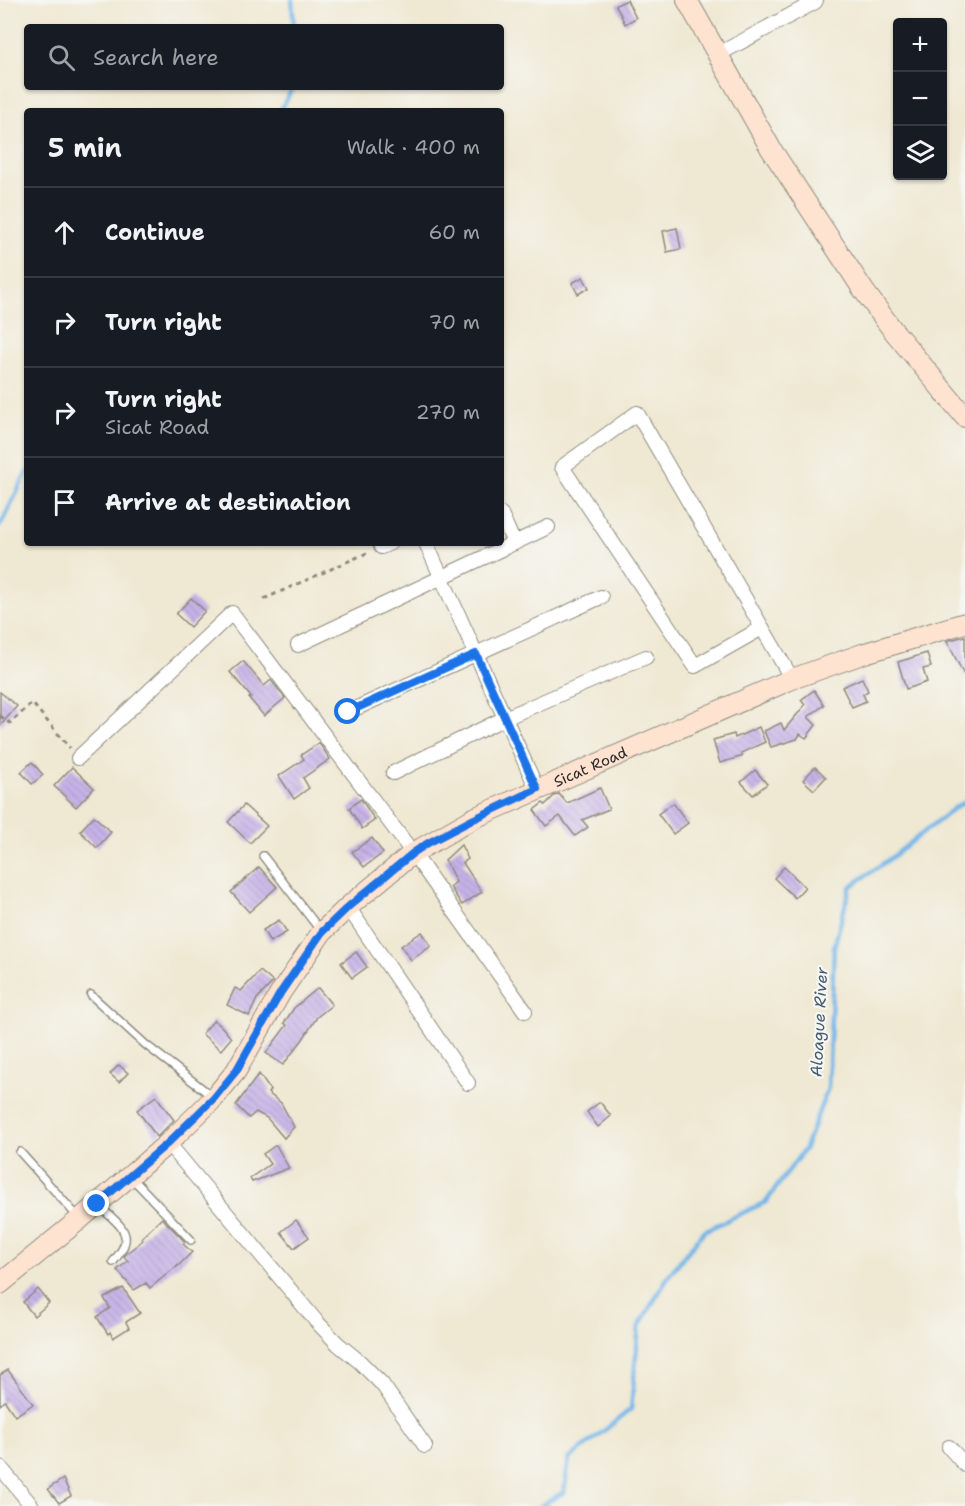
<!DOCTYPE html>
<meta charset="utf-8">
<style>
body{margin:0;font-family:"Shantell Sans",sans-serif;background:#20242c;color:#f1f3f6}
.controls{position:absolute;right:18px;top:18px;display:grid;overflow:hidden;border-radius:6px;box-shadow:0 2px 4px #0004}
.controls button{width:54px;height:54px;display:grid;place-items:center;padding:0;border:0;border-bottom:2px solid #363941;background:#171b24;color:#f1f3f6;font:30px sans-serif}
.stop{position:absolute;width:18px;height:18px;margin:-14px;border:4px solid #1a73e8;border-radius:50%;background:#fff}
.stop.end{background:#1a73e8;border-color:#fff;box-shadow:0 2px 6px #0008}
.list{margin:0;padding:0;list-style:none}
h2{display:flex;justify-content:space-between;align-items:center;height:78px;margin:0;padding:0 24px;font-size:26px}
h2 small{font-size:20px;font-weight:400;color:#9ea1a6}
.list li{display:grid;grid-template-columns:39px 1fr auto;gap:18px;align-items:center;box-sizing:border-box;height:90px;padding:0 24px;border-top:2px solid #363941}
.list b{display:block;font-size:22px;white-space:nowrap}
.list p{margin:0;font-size:20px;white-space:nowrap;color:#9ea1a6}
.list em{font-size:20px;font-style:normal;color:#9ea1a6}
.icon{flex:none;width:33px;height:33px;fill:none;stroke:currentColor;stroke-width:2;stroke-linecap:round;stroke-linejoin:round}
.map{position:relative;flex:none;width:965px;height:1506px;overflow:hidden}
.search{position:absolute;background:#171b24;box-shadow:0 2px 4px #0004;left:24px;top:24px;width:480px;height:66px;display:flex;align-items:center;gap:15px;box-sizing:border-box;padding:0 21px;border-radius:6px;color:#9ea1a6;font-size:22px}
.panel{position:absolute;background:#171b24;box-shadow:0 2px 4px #0004;left:24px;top:108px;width:480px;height:438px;border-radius:6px}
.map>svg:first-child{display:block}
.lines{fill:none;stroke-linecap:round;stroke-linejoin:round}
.stream{stroke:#72b5e8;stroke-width:4.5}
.building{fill:url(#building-back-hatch)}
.lane-casing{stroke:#8d8a7e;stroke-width:10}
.street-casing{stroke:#8d8a7e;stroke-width:16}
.secondary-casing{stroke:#8d8a7e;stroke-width:22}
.path{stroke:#8d8a7e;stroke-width:3;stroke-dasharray:4.5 4.5;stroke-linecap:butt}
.lane{stroke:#fff;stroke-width:7}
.street{stroke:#fff;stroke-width:14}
.secondary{stroke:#fee3d1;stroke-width:20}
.route{stroke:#1a73e8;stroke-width:8}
.labels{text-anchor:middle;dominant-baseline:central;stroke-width:4.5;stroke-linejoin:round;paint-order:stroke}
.street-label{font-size:15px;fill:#2b2b2b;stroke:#f6f6f2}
.water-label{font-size:16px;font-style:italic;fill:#445b6d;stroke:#f6f6f2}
</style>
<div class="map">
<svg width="965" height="1506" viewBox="0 0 965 1506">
<defs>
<pattern id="building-back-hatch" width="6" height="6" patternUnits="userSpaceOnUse" patternTransform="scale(1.5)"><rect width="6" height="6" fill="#c7b2e8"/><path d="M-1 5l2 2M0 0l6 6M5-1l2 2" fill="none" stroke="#ab99c7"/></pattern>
</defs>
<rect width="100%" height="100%" fill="#f6f6f2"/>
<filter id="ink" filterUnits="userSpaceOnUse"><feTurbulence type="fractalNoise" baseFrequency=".0167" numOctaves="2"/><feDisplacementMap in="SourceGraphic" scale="12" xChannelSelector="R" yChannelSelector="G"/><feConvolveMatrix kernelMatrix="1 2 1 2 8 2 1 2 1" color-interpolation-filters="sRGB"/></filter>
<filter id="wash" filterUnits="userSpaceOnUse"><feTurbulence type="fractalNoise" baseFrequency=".008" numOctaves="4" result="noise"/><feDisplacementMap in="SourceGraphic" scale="24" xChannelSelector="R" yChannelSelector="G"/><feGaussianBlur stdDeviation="1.35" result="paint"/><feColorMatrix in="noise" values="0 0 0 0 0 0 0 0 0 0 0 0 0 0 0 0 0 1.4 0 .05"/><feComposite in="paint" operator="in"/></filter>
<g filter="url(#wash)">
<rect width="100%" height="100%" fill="#efe8d2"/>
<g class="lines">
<g class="stream">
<path d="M292,0L294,27"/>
<path d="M280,111L293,87"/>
<path d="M0,526L27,472"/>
<path d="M540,1506L564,1492L569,1459L631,1409L639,1326L669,1275L704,1231L766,1202L805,1148L828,1088L834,947L850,887L895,855L957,806L965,802"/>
</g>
</g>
<g id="blocks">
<g class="building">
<path d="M627,0L636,18L625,24L616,5Z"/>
<path d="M677,228L681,249L667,252L663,231Z"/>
<path d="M583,277L589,288L578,294L572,283Z"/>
<path d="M191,598L205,611L190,627L176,614Z"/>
<path d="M965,636V677L947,641Z"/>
<path d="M927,653L931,667L923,669L927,682L906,689L898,662Z"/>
<path d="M243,661L264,686L271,680L285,698L264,716L249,698L251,697L230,672Z"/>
<path d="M862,678L868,691L863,694L866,701L852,707L842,687Z"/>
<path d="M814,690L824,705L808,717L816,725L806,738L800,734L797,739L771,747L764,731L781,723L784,730L805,705L801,700Z"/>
<path d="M0,692L17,706L0,726Z"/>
<path d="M759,727L765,742L741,753L743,756L720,763L713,740L734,734L735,738Z"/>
<path d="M319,743L330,759L303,778L309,788L294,799L279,776L304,759L301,755Z"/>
<path d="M32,762L43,775L32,784L21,772Z"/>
<path d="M72,767L94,788L76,807L54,786Z"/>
<path d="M815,767L826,777L814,790L803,780Z"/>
<path d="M755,770L767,784L753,795L741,782Z"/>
<path d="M600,788L609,809L582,820L588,827L575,836L560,816L546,826L534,810L543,803L545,805L554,796L559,794L567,803Z"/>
<path d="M361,799L375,820L362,829L349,808Z"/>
<path d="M673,803L688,823L673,834L658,814Z"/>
<path d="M244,805L267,826L250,843L228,822Z"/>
<path d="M94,816L111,832L97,848L80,831Z"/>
<path d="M372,838L383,853L364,867L352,852Z"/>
<path d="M461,845L468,859L463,863L482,892L462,905L450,887L456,882L445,860Z"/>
<path d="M259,867L277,887L249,912L231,892Z"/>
<path d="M784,867L805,887L795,898L774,878Z"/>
<path d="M279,920L287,932L270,942L263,930Z"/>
<path d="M422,932L431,946L411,960L401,946Z"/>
<path d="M356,952L367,967L352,978L341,963Z"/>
<path d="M260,971L273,982L257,999L249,1016L227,1005L235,988L241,991Z"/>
<path d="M318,988L332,1005L317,1017L303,1039L283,1065L266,1053L287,1025L284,1023L294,1008Z"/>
<path d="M214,1020L222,1027L231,1038L221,1050L202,1034Z"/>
<path d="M119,1065L128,1073L119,1082L110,1074Z"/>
<path d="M259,1074L270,1090L268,1093L281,1103L294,1127L284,1138L267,1118L256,1112L249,1118L236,1105Z"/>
<path d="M156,1096L174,1120L157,1137L137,1110Z"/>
<path d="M600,1102L611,1116L598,1127L587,1112Z"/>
<path d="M276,1145L289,1168L252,1182L250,1178L270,1164L263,1154Z"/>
<path d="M162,1218L185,1242L183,1244L192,1252L177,1267V1266L150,1288L146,1283L134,1290L117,1270L128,1261L124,1257L126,1254L143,1240L141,1238Z"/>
<path d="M296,1220L309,1237L294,1248L281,1232Z"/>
<path d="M123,1288L140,1313L126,1322L129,1328L113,1338L110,1332L108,1334L97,1317L110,1308L104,1298Z"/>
<path d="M38,1289L49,1303L34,1316L23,1302Z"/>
<path d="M8,1370L33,1404L15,1416L5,1401L0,1405V1375Z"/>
<path d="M63,1479L71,1496L59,1503L48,1489Z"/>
</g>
</g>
</g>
<g filter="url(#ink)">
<use href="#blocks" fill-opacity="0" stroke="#8d8a7e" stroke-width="1.5"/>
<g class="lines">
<defs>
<g id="lane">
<path d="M263,856L320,930"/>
<path d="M91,995L146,1045L213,1097"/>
<path d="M20,1152L78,1217"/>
<path d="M132,1178L191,1240"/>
<path d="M99,1206C109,1216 131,1229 124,1245C122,1251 117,1257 113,1262"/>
</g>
<g id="street">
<path d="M717,55L815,2L816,0"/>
<path d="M501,514L514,543"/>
<path d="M426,543L537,789"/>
<path d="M381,547L390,543"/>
<path d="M762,628L695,666L562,467L637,413L792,679"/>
<path d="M298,645L548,527"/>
<path d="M348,712L601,597"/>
<path d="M78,758L232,613L413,853L525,1011"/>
<path d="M393,773L505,718L646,657"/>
<path d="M348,907L468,1083"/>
<path d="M168,1143L316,1321L338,1344L360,1362L382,1384L425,1446"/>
<path d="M949,1447L965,1465"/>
<path d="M0,1467L32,1506"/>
</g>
<g id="secondary">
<path d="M687,0L771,149L864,291L892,329L965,417"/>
<path id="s1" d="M0,1284L80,1219L168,1143L214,1098L236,1071L281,992L322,932L348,907L413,853L474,818L508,803L792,679L865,653L965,623"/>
</g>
</defs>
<use href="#lane" class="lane-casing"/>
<use href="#street" class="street-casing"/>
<use href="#secondary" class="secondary-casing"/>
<g class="path">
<path d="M264,599L369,552"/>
<path d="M0,716L10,723L32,703L70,748"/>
</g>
<use href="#lane" class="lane"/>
<use href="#street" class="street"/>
<use href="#secondary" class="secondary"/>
</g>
</g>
<g class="lines" filter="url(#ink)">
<path class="route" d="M97,1204L168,1143L214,1098L236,1071L281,992L322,932L348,907L413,853L428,843L474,819L537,789L476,654L348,712"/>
</g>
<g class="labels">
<g class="street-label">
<text stroke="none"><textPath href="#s1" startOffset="800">Sicat Road</textPath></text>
</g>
<g class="water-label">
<text transform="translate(819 1022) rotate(-87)">Aloague River</text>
</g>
</g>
</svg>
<div class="controls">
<button>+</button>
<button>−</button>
<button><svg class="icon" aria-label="layers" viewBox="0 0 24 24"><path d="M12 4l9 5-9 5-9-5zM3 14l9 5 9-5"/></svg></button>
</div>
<div class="stop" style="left:348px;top:712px"></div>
<div class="stop end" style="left:97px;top:1204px"></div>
<div class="search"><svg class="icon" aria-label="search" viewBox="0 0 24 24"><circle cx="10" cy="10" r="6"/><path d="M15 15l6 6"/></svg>Search here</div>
<section class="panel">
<h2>5 min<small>Walk · 400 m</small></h2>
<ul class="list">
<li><svg class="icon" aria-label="ahead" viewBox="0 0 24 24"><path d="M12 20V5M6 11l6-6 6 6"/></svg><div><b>Continue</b></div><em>60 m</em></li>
<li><svg class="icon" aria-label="right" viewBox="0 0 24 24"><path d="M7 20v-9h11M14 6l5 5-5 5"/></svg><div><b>Turn right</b></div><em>70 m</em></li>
<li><svg class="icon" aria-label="right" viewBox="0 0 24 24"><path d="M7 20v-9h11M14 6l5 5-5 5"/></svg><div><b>Turn right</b><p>Sicat Road</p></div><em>270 m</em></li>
<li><svg class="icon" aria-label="arrive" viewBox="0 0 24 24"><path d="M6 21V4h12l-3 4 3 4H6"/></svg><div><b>Arrive at destination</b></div></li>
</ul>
</section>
</div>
